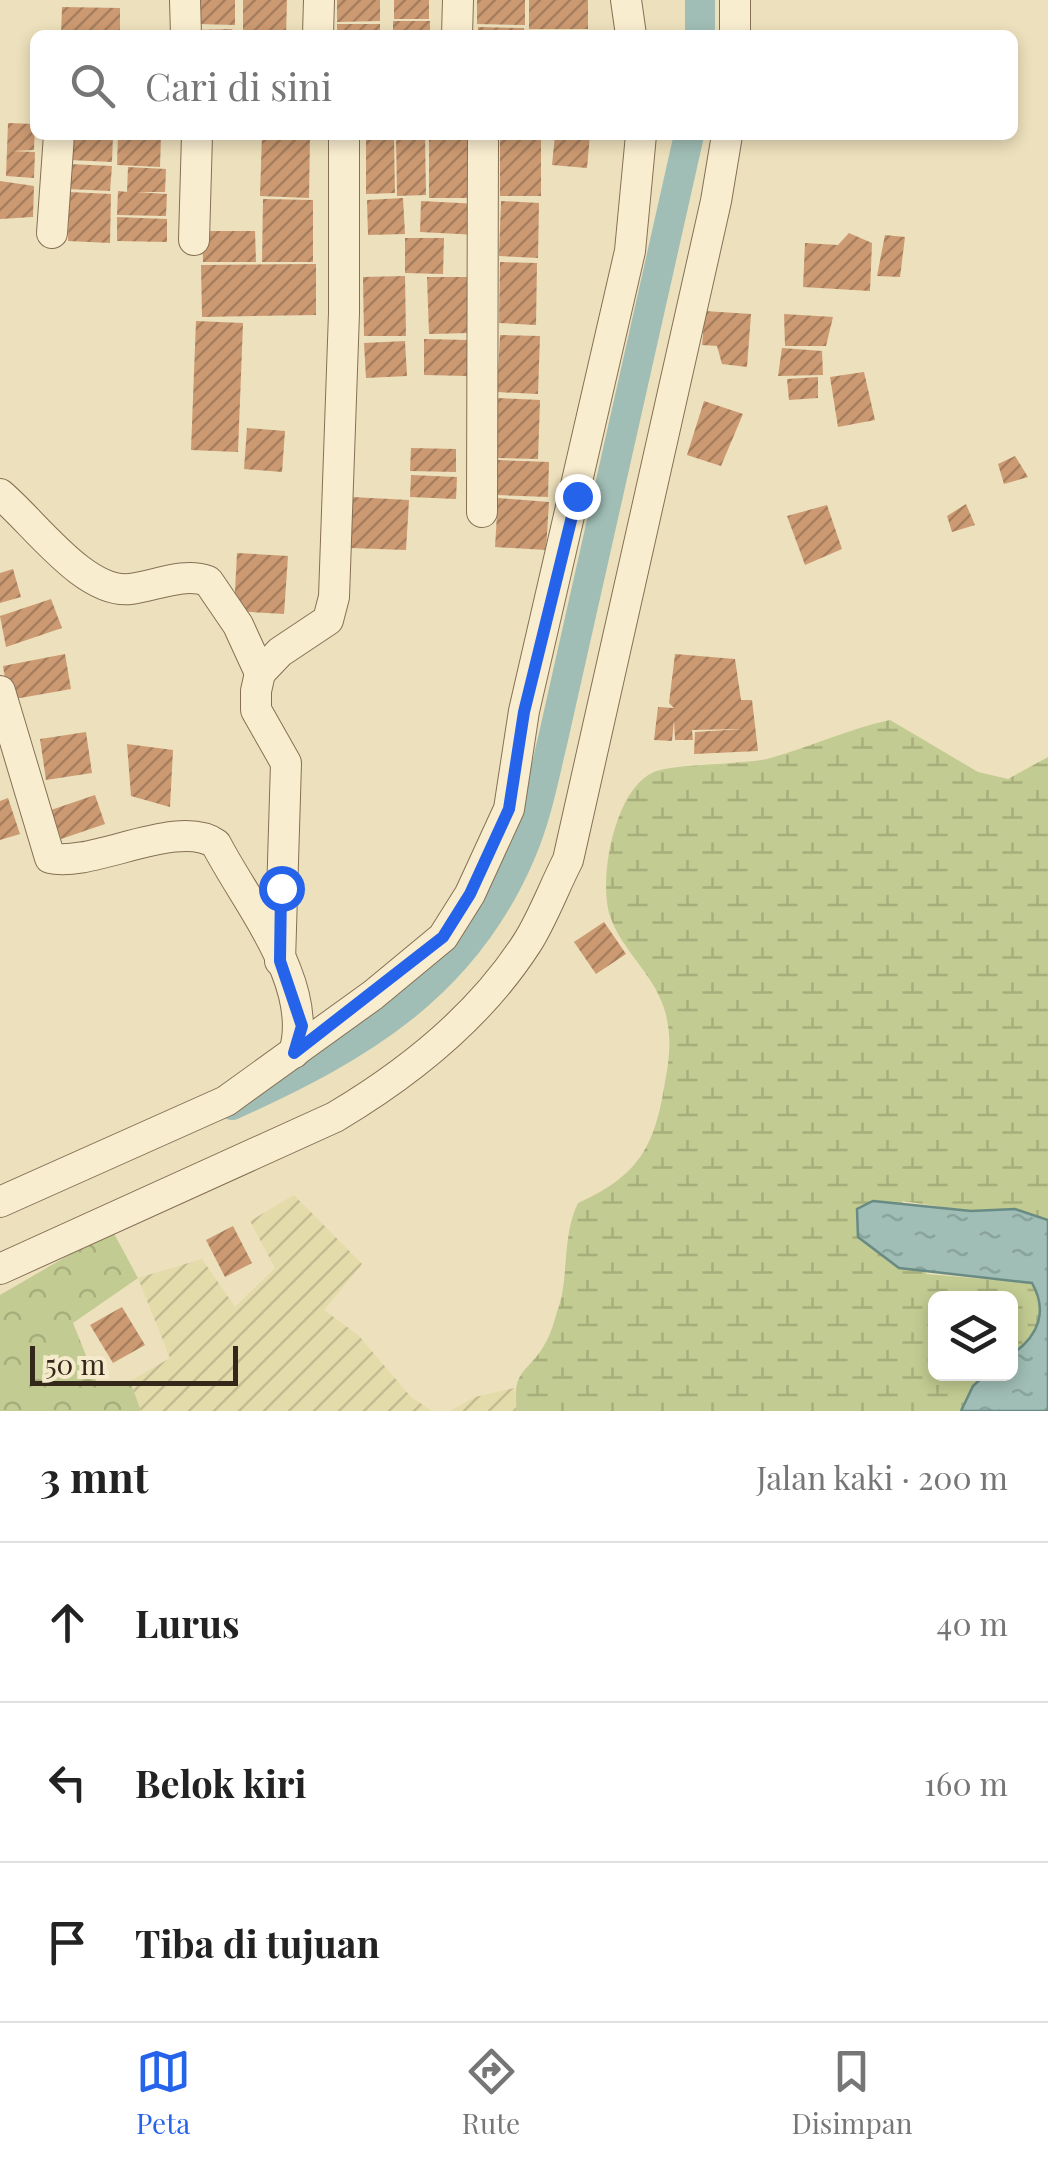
<!DOCTYPE html>
<html lang="id">
<meta charset="utf-8">
<style>
body{margin:0;font-family:"Playfair Display",serif;background:#f6f6f6;color:#222}
.controls{position:absolute;right:30px;bottom:30px;display:grid;overflow:hidden;border-radius:15px;box-shadow:0 5px 15px #0003}
.controls button{width:90px;height:90px;display:grid;place-items:center;padding:0;border:0;border-bottom:2px solid #e0e0e0;background:#fff;color:#222;font:50px sans-serif}
.scale{position:absolute;left:30px;bottom:25px;width:208px;box-sizing:border-box;padding-left:10px;border:5px solid #34281b;border-top:0;font-size:28px;line-height:35px;white-space:nowrap;color:#34281b;-webkit-text-stroke:8px #f5eacc;paint-order:stroke}
.stop{position:absolute;width:30px;height:30px;margin:-22px;border:8px solid #2563eb;border-radius:50%;background:#fff}
.stop.end{background:#2563eb;border-color:#fff;box-shadow:0 2px 10px #0008}
.list{margin:0;padding:0;list-style:none}
h2{display:flex;justify-content:space-between;align-items:center;height:130px;margin:0;padding:0 40px;font-size:42px}
h2 small{font-size:32px;font-weight:400;color:#767676}
.list li{display:grid;grid-template-columns:65px 1fr auto;gap:30px;align-items:center;box-sizing:border-box;height:160px;padding:0 40px;border-top:2px solid #e0e0e0}
.list b{display:block;font-size:38px;white-space:nowrap}
.list em{font-size:32px;font-style:normal;color:#767676}
.icon{flex:none;width:55px;height:55px;fill:none;stroke:currentColor;stroke-width:2;stroke-linecap:round;stroke-linejoin:round}
.map{position:relative;flex:none;width:1048px;height:1411px;overflow:hidden}
.search{position:absolute;background:#fff;box-shadow:0 5px 15px #0003;left:30px;right:30px;top:30px;height:110px;display:flex;align-items:center;gap:25px;box-sizing:border-box;padding:0 35px;border-radius:15px;color:#767676;font-size:38px}
.sheet{height:610px;background:#fff}
nav{display:flex;justify-content:space-around;align-items:center;box-sizing:border-box;height:140px;border-top:2px solid #e0e0e0;background:#fff;font-size:28px;color:#767676}
nav a{display:grid;justify-items:center;gap:5px}
nav .on{color:#2563eb}
.map>svg:first-child{display:block}
.farmland{fill:url(#farmland-furrows)}
.forest{fill:url(#forest-crowns)}
.wetland{fill:url(#wetland-marsh)}
.water{fill:url(#water-ripples);stroke:#688b84;stroke-width:2.5}
.lines{fill:none;stroke-linecap:round;stroke-linejoin:round}
.canal{stroke:#a0beb6;stroke-width:30}
.building{fill:url(#building-hatch)}
.minor-casing{stroke:#857056;stroke-width:32}
.minor{stroke:#f9edcf;stroke-width:30}
.route{stroke:#2563eb;stroke-width:12}
</style>
<div class="map">
<svg width="1048" height="1411" viewBox="0 0 1048 1411">
<defs>
<pattern id="farmland-furrows" width="10" height="10" patternUnits="userSpaceOnUse" patternTransform="scale(2.5)"><rect width="10" height="10" fill="#e3dbaa"/><path d="M-1 1l2-2M0 10L10 0M9 11l2-2" fill="none" stroke="#c3bc92"/></pattern>
<pattern id="forest-crowns" width="20" height="18" patternUnits="userSpaceOnUse" patternTransform="scale(2.5)"><rect width="20" height="18" fill="#c2cb91"/><path d="M2 6a3 3 0 1 1 6 0M12 15a3 3 0 1 1 6 0" fill="none" stroke="#a7ae7c"/></pattern>
<pattern id="wetland-marsh" width="20" height="14" patternUnits="userSpaceOnUse" patternTransform="scale(2.5)"><rect width="20" height="14" fill="#c2cb91"/><path d="M1 5h8M5 5V1M11 12h8M15 12V8" fill="none" stroke="#a7ae7c"/></pattern>
<pattern id="water-ripples" width="26" height="14" patternUnits="userSpaceOnUse" patternTransform="scale(2.5)"><rect width="26" height="14" fill="#a0beb6"/><path d="M2 4q2-2 4 0t4 0M15 11q2-2 4 0t4 0" fill="none" stroke="#8aa39c"/></pattern>
<pattern id="building-hatch" width="6" height="6" patternUnits="userSpaceOnUse" patternTransform="scale(2.5)"><rect width="6" height="6" fill="#cc9a72"/><path d="M-1 1l2-2M0 6l6-6M5 7l2-2" fill="none" stroke="#a67e5d"/></pattern>
</defs>
<rect width="100%" height="100%" fill="#ede0bc"/>
<g class="farmland">
<path d="M294,1195L362,1264L324,1310L358,1335L411,1397L432,1411H141L130,1381L170,1358L138,1278L202,1259L235,1307L275,1268L250,1221Z"/>
<path d="M514,1388L517,1411H450L475,1397Z"/>
</g>
<path class="forest" d="M112,1230L138,1278L73,1323L97,1383L130,1381L141,1411H0V1295Z"/>
<path class="wetland" d="M890,720L978,772L1008,779L1048,757V1220L1015,1209L971,1211L902,1201L926,1274L1033,1283C1048,1312 1039,1336 1011,1355L1010,1298H936V1374H986L973,1386L961,1411H517C511,1367 529,1374 546,1342C551,1333 554,1322 557,1312C570,1278 561,1238 578,1203C639,1176 655,1146 665,1082C670,1056 672,1034 664,1008C654,975 621,949 610,916C598,880 614,789 654,772C671,764 740,765 767,759C808,748 848,729 890,720Z"/>
<path class="water" d="M873,1201L971,1211L1015,1209L1048,1220V1411H961L973,1386L986,1374H1010L1011,1355C1039,1336 1048,1311 1032,1283L899,1268L858,1237L857,1209Z"/>
<g class="lines">
<g class="canal">
<path d="M700,35V0"/>
<path d="M232,1105C361,1047 466,985 522,850C537,814 544,776 553,739L689,135"/>
</g>
</g>
<g class="building">
<path d="M198,0H235V25L198,24Z"/>
<path d="M243,0H287L286,35H243Z"/>
<path d="M337,0H380V21L337,22Z"/>
<rect x="394" y="0" width="35" height="19"/>
<path d="M477,0H525V25L477,24Z"/>
<rect x="529" y="0" width="59" height="29"/>
<path d="M62,7L120,8V35H61Z"/>
<rect x="393" y="21" width="37" height="14"/>
<rect x="337" y="24" width="43" height="11"/>
<path d="M478,27L524,28V35H478Z"/>
<path d="M232,29L233,35H196V30Z"/>
<path d="M530,30L589,31V35H530Z"/>
<path d="M8,123L35,124L34,150L11,151L35,152L34,178L6,176Z"/>
<path d="M70,135H113L112,162L69,160Z"/>
<path d="M118,135H161L160,167L117,165Z"/>
<path d="M262,135H310L309,198L260,196Z"/>
<path d="M396,135H425L426,195L397,196Z"/>
<path d="M429,135L469,136V198H429Z"/>
<rect x="500" y="135" width="41" height="61"/>
<path d="M555,135H590L587,168L552,165Z"/>
<path d="M366,140H394L395,193L366,194Z"/>
<path d="M69,164L112,166L110,191L68,189Z"/>
<path d="M128,167L166,169L165,192H136L167,194L166,216L117,215L118,191L127,192Z"/>
<path d="M0,181L34,186L33,217L0,219Z"/>
<path d="M69,192L111,194L110,243L68,241Z"/>
<path d="M403,198L405,234L368,235L367,200Z"/>
<path d="M263,199L313,200V262H262Z"/>
<path d="M421,201L479,204L478,235L420,232Z"/>
<path d="M501,201L539,203L538,258L499,256Z"/>
<path d="M117,217L167,219V242L117,241Z"/>
<path d="M202,231H255L256,262H203Z"/>
<path d="M849,233L872,243L870,291L803,287L805,243L838,245Z"/>
<path d="M885,235L905,237L900,277L877,276Z"/>
<path d="M405,238H444L443,274L405,273Z"/>
<path d="M500,262L537,263L536,325L499,323Z"/>
<path d="M316,264V315L202,317L201,265Z"/>
<path d="M405,276L406,336H364L363,277Z"/>
<path d="M427,277H467L469,333L429,334Z"/>
<path d="M705,311L751,314L747,367L722,364L717,346L702,345Z"/>
<path d="M784,314L833,317L826,346H785Z"/>
<path d="M196,321L243,323L238,452L191,450Z"/>
<path d="M500,335L540,336L538,394L497,392Z"/>
<path d="M424,339L468,340L467,376L424,375Z"/>
<path d="M405,341L407,376L366,378L364,343Z"/>
<path d="M782,348L822,351L823,375L778,376Z"/>
<path d="M864,372L875,420L838,427L830,377Z"/>
<path d="M818,377V398L789,400L787,379Z"/>
<path d="M497,398L540,400L538,459L496,458Z"/>
<path d="M704,401L743,414L721,466L687,455Z"/>
<path d="M247,428L285,431L282,472L244,469Z"/>
<path d="M411,448L456,449V472L410,471Z"/>
<path d="M1015,456L1028,477L1004,484L998,464Z"/>
<path d="M498,460L549,462L548,497L497,495Z"/>
<path d="M411,475L457,477L456,499L410,497Z"/>
<path d="M352,497L409,500L406,550L350,548Z"/>
<path d="M498,498L549,502L546,550L495,547Z"/>
<path d="M966,504L975,525L952,532L947,516Z"/>
<path d="M827,505L842,549L805,565L787,516Z"/>
<path d="M237,553L288,556L284,614L234,611Z"/>
<path d="M13,569L21,597L0,603V573Z"/>
<path d="M51,599L62,628L6,647L0,616Z"/>
<path d="M65,654L71,689L9,700L3,666Z"/>
<path d="M675,654L735,659L741,700H752L758,751L694,754L695,732L743,729L692,730L693,740H675L674,720L672,741L654,740L658,707L674,708L669,703Z"/>
<path d="M86,732L92,773L46,780L40,739Z"/>
<path d="M127,744L173,750L170,807L131,796Z"/>
<path d="M95,795L105,824L61,839L51,810Z"/>
<path d="M8,798L20,834L0,840V801Z"/>
<path d="M604,922L626,954L596,974L574,942Z"/>
<path d="M233,1226L252,1263L225,1277L206,1240Z"/>
<path d="M122,1307L145,1345L113,1363L90,1325Z"/>
</g>
<g class="lines">
<defs>
<g id="minor">
<path d="M185,0L186,35"/>
<path d="M626,0L631,35"/>
<path d="M735,0V35"/>
<path d="M318,35L319,0"/>
<path d="M457,35L458,0"/>
<path d="M52,233L59,135"/>
<path d="M194,240L197,135"/>
<path d="M0,494C33,521 84,594 130,589C155,586 183,572 208,581L238,625L260,673"/>
<path d="M482,512L483,135"/>
<path d="M0,691L50,858C91,868 179,817 216,844C247,904 315,984 294,1053"/>
<path d="M280,961L286,763L256,710V691L260,673L280,652L328,620L334,597L344,313V135"/>
<path d="M0,1202L226,1101L373,995L443,937L470,894L509,809L524,711L630,251L641,135"/>
<path d="M0,1269L335,1117C409,1073 480,1016 527,943C543,918 554,887 568,860L716,201L727,135"/>
</g>
</defs>
<use href="#minor" class="minor-casing"/>
<use href="#minor" class="minor"/>
</g>
<g class="lines">
<path class="route" d="M281,888L280,961L302,1026L294,1053L443,937L470,894L509,809L524,712L577,496"/>
</g>
</svg>
<div class="controls">
<button><svg class="icon" aria-label="layers" viewBox="0 0 24 24"><path d="M12 4l9 5-9 5-9-5zM3 14l9 5 9-5"/></svg></button>
</div>
<div class="scale">50 m</div>
<div class="stop" style="left:281px;top:888px"></div>
<div class="stop end" style="left:577px;top:496px"></div>
<div class="search"><svg class="icon" aria-label="search" viewBox="0 0 24 24"><circle cx="10" cy="10" r="6"/><path d="M15 15l6 6"/></svg>Cari di sini</div>
</div>
<section class="sheet">
<h2>3 mnt<small>Jalan kaki · 200 m</small></h2>
<ul class="list">
<li><svg class="icon" aria-label="ahead" viewBox="0 0 24 24"><path d="M12 20V5M6 11l6-6 6 6"/></svg><div><b>Lurus</b></div><em>40 m</em></li>
<li><svg class="icon" aria-label="left" viewBox="0 0 24 24"><path d="M17 20v-9H6M10 6l-5 5 5 5"/></svg><div><b>Belok kiri</b></div><em>160 m</em></li>
<li><svg class="icon" aria-label="arrive" viewBox="0 0 24 24"><path d="M6 21V4h12l-3 4 3 4H6"/></svg><div><b>Tiba di tujuan</b></div></li>
</ul>
</section>
<nav>
<a class="on"><svg class="icon" aria-label="map" viewBox="0 0 24 24"><path d="M3 6l6-2 6 2 6-2v14l-6 2-6-2-6 2zM9 4v14M15 6v14"/></svg>Peta</a>
<a><svg class="icon" aria-label="directions" viewBox="0 0 24 24"><path d="M12 3l9 9-9 9-9-9zM9 14v-3h6M13 9l2 2-2 2"/></svg>Rute</a>
<a><svg class="icon" aria-label="saved" viewBox="0 0 24 24"><path d="M7 4h10v16l-5-4-5 4z"/></svg>Disimpan</a>
</nav>
